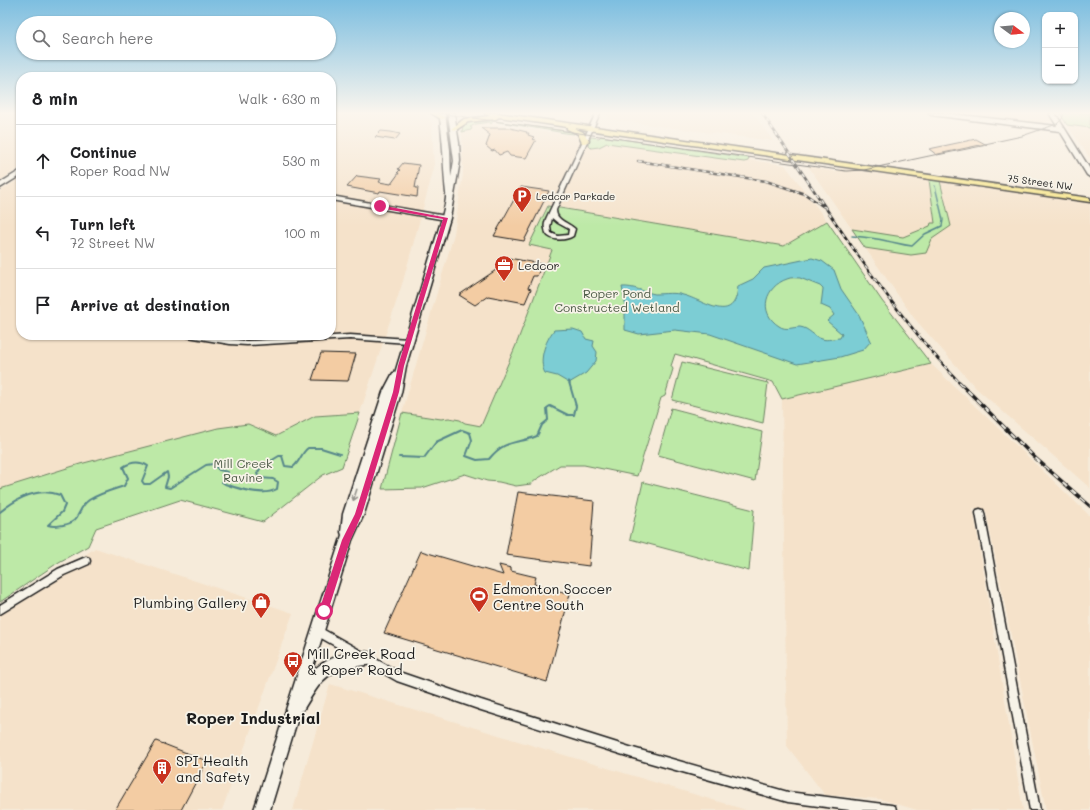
<!DOCTYPE html>
<meta charset="utf-8">
<style>
body{margin:0;font-family:Mali,sans-serif;background:#f2f2f2;color:#202124}
.controls{position:absolute;right:12px;top:12px;display:grid;overflow:hidden;border-radius:8px;box-shadow:0 1px 3px #0004}
.controls button{width:36px;height:36px;display:grid;place-items:center;padding:0;border:0;border-bottom:1px solid #e0e0e0;background:#fff;color:#202124;font:20px sans-serif}
.compass{position:absolute;left:994px;top:12px;width:36px;height:36px;border-radius:50%;background:#fff;box-shadow:0 1px 3px #0004;rotate:106deg}
.stop{position:absolute;width:12px;height:12px;margin:-9px;border:3px solid #db2777;border-radius:50%;background:#fff}
.stop.end{background:#db2777;border-color:#fff;box-shadow:0 1px 4px #0008}
.list{margin:0;padding:0;list-style:none}
h2{display:flex;justify-content:space-between;align-items:center;height:52px;margin:0;padding:0 16px;font-size:17px}
h2 small{font-size:13px;font-weight:400;color:#757577}
.list li{display:grid;grid-template-columns:26px 1fr auto;gap:12px;align-items:center;box-sizing:border-box;height:72px;padding:0 16px;border-top:1px solid #e0e0e0}
.list b{display:block;font-size:15px;white-space:nowrap}
.list p{margin:0;font-size:13px;white-space:nowrap;color:#757577}
.list em{font-size:13px;font-style:normal;color:#757577}
.icon{flex:none;width:22px;height:22px;fill:none;stroke:currentColor;stroke-width:2;stroke-linecap:round;stroke-linejoin:round}
.map{position:relative;flex:none;width:1090px;height:810px;overflow:hidden}
.search{position:absolute;background:#fff;box-shadow:0 1px 3px #0004;left:16px;top:16px;width:320px;height:44px;display:flex;align-items:center;gap:10px;box-sizing:border-box;padding:0 14px;border-radius:22px;color:#757577;font-size:15px}
.panel{position:absolute;background:#fff;box-shadow:0 1px 3px #0004;left:16px;top:72px;width:320px;height:268px;border-radius:16px}
.map>svg:first-child{display:block}
.built{fill:#f5e2ca}
.green{fill:#bde9a7;stroke:#6c8262}
.water{fill:#7ccdd4;stroke:#56868a;fill-rule:evenodd}
.lines{fill:none;stroke-linecap:round;stroke-linejoin:round}
.stream-far1{stroke:#56868a;stroke-width:1.5}
.stream{stroke:#56868a;stroke-width:2}
.building{fill:#f3cca3;stroke:#1c1c1c}
.street-casing{stroke:#1c1c1c;stroke-width:3}
.secondary-casing{stroke:#1c1c1c;stroke-width:3}
.primary-casing{stroke:#1c1c1c;stroke-width:3}
.street{fill:#f7f3e8;fill-rule:evenodd}
.secondary{fill:#f7f3e8;fill-rule:evenodd}
.primary{fill:#f6e381;fill-rule:evenodd}
.tram{stroke:#1c1c1c;stroke-width:1}
.rail-far1-casing{stroke:#1c1c1c;stroke-width:2.5}
.rail-casing{stroke:#1c1c1c;stroke-width:3.5}
.rail-far1{stroke:#f7f3e8;stroke-width:1.5;stroke-dasharray:4;stroke-linecap:butt}
.rail{stroke:#f7f3e8;stroke-width:2;stroke-dasharray:6;stroke-linecap:butt}
.oneway{stroke:#94928c}
.route{fill:#db2777}
.labels{text-anchor:middle;dominant-baseline:central;stroke-width:3.5;stroke-linejoin:round;paint-order:stroke}
.far-street-label{font-size:10px;fill:#1c1c1c;stroke:#f7f3e8}
.far-poi-label{font-size:10px;fill:#1c1c1c;stroke:#f7f3e8;text-anchor:start}
.poi-label{font-size:12px;fill:#1c1c1c;stroke:#f7f3e8;text-anchor:start}
.park-label{font-size:12px;fill:#4c5a46;stroke:#f7f3e8}
.near-poi-label{font-size:14px;fill:#1c1c1c;stroke:#f7f3e8;text-anchor:start}
.near-neighbourhood-label{font-size:16px;font-weight:bold;fill:#1c1c1c;stroke:#f7f3e8}
</style>
<div class="map">
<svg width="1090" height="810" viewBox="0 0 1090 810">
<rect width="100%" height="100%" fill="#f6ebda"/>
<filter id="ink" filterUnits="userSpaceOnUse"><feTurbulence type="fractalNoise" baseFrequency=".025" numOctaves="2"/><feDisplacementMap in="SourceGraphic" scale="8" xChannelSelector="R" yChannelSelector="G"/><feConvolveMatrix kernelMatrix="1 2 1 2 8 2 1 2 1" color-interpolation-filters="sRGB"/></filter>
<g filter="url(#ink)">
<g class="built">
<path d="M0,113H21V167L0,181Z"/>
<path d="M331,113H418L426,115L432,123L434,168L403,281L360,413L315,416L276,436L248,424L0,489V191L21,178V335H331Z"/>
<path d="M609,113H753L773,141L606,119Z"/>
<path d="M956,113H1047L1052,121L1041,123Z"/>
<path d="M490,122L491,124L785,165L827,221L784,246L548,206L529,245L552,250L516,345L481,426L402,413L454,234L463,174L462,132H467L469,127L476,124Z"/>
<path d="M1067,125L1090,128V158Z"/>
<path d="M808,166L837,172L843,167L1090,203V488L976,388L914,318Z"/>
<path d="M931,364L1090,516V810H1046L986,511L973,508L1023,810H917L880,799L825,795L787,746L782,399Z"/>
<path d="M95,548L293,613L222,810H0V615Z"/>
<path d="M330,684L746,810H293Z"/>
</g>
<g class="green">
<path d="M1060,113H1090V128L1067,125Z"/>
<path d="M478,119L574,132V134L565,133L493,121L491,124L490,122L476,124L470,127L472,128L471,130L462,132L463,126L468,122Z"/>
<path d="M601,136L749,158L748,161L744,162L607,143L599,147L591,148L588,145L591,137L599,138Z"/>
<path d="M929,180L940,181L951,226L932,239L926,253L911,255L865,248L852,229L903,237L930,226L931,223H935Z"/>
<path d="M548,206L784,246L827,221L882,301L931,364L782,399L773,382L675,354L671,366L673,369L665,396L661,398L637,476L584,465H560L537,479L531,484L516,486L499,482L487,481L465,474L422,488L382,489L402,413L441,419L449,418L460,420L465,423L481,426L516,345L552,250L529,245Z"/>
<path d="M682,362L768,383L763,423L672,400Z"/>
<path d="M671,408L762,432L755,481L658,455Z"/>
<path d="M360,413L342,467L323,475L263,522L180,500L96,528L88,546L59,562L0,602V489L80,464L218,428L248,424L276,436L315,416Z"/>
<path d="M643,482L754,510L749,571L630,539Z"/>
</g>
<g class="water">
<path d="M812,258L822,261L834,270L841,289L859,315L871,341L863,350L840,357L797,364L710,334L675,330L639,334L625,330V302L622,287C633,286 644,292 655,294C664,294 675,292 683,295C704,300 735,327 738,286L753,279L764,268ZM800,278L820,286L823,289L821,305L830,309L834,315L827,321L842,334L840,338C835,338 827,341 822,339C814,337 809,328 800,327C793,327 786,331 779,326C757,312 766,286 787,279C791,277 796,278 800,278Z"/>
<path d="M573,329L582,332L586,339L594,341L593,346L597,352L596,361L586,373L569,383L557,376L545,373C538,361 545,341 554,330Z"/>
</g>
<g class="lines">
<g class="stream-far1">
<path d="M852,236C864,237 875,238 887,241C897,243 902,245 912,246L925,234L942,226L943,220L935,186"/>
<path d="M569,381L570,383"/>
</g>
<g class="stream">
<path d="M399,457L424,458L436,442L462,430L470,433L472,440L466,456L477,460L489,459C506,438 516,445 537,436L542,425L548,420L547,408L550,406L568,415H574L576,406L569,382"/>
<path d="M0,512C17,498 38,487 60,495L65,505L62,512L48,525C54,527 57,526 63,525C82,522 76,509 89,500C100,493 112,490 124,486L128,478L123,467C131,462 140,461 148,466L142,481L144,484H150L167,472L168,477L165,487L170,488L206,465L213,464L219,470L228,472L222,482L225,484C239,489 263,497 277,489L278,482L273,479L260,478L257,474L261,467L279,456H282L285,466L293,467C300,462 301,453 308,448H321L340,454"/>
</g>
</g>
<g class="building">
<path d="M481,128H510L527,132L526,133H529L528,135L534,137L532,139L536,140L526,158L510,156L507,152L499,155L495,150L492,151L486,146L490,135Z"/>
<path d="M381,131L391,132L400,134L395,140L375,137Z"/>
<path d="M976,139L987,145L937,155L929,149Z"/>
<path d="M403,163L419,165L415,188H418L417,197L380,191L379,193L347,187L357,176L381,179L379,182L391,184L399,173H397L400,170L398,169Z"/>
<path d="M521,187L549,191L524,241L494,236Z"/>
<path d="M503,257L542,264L537,276H533L528,288L531,289L525,303L488,296L475,305L459,295L496,270Z"/>
<path d="M321,353L356,354L348,381L312,380Z"/>
<path d="M518,492L594,501L589,566L506,555Z"/>
<path d="M421,551L503,575L499,565L511,568V571L536,577L534,584L570,594L547,682L384,633Z"/>
<path d="M156,741L207,761L181,810H115Z"/>
</g>
<g class="lines">
<defs>
<g id="street">
<path d="M596,113H600L556,210C556,221 568,222 575,229L573,236C565,241 546,242 545,229C544,226 545,222 546,219ZM552,218L558,223L569,229L568,235L558,236L551,233L550,227Z"/>
<path d="M331,196L446,216L449,218L446,220L331,200Z"/>
<path d="M185,335C206,335 226,339 247,341L350,335L408,339L411,341L408,343L350,339L247,345L230,344L188,337Z"/>
<path d="M980,509L983,510L984,513L1040,810H1030L976,513L977,510Z"/>
<path d="M86,557L89,558L90,561L89,564L64,575L0,614V605L58,569Z"/>
<path d="M317,626L399,672L481,700L633,748L788,792L891,805L895,806L896,810H849L788,802L633,758L481,710L397,681L314,634L312,631L314,628Z"/>
</g>
<g id="secondary">
<path d="M439,113H445L450,150L451,177L454,161L448,113H454L459,143L460,161L450,218L406,366L401,393L364,514L352,540L311,673C321,660 355,647 371,653L373,658L371,663L366,665C325,671 324,676 303,710L300,711L270,810H254L342,535L341,532L343,514L383,392L393,373H395L442,218C443,211 447,200 446,193C443,167 444,140 439,113Z"/>
<path d="M928,113H943L1057,126L1049,113H1055L1090,169V177L1087,175L1060,131L931,115Z"/>
<path d="M21,170V175L0,188V183Z"/>
</g>
<g id="primary">
<path d="M431,113H438L446,118L441,119Z"/>
<path d="M484,113H498L1090,198V202L574,128L583,132L589,141L585,143H582L578,134L567,129V127L499,117L496,119L468,122L456,130L451,129L464,119L490,116Z"/>
</g>
</defs>
<use href="#street" class="street-casing"/>
<use href="#secondary" class="secondary-casing"/>
<use href="#primary" class="primary-casing"/>
<use href="#street" class="street"/>
<use href="#secondary" class="secondary"/>
<use href="#primary" class="primary"/>
<path class="tram" d="M438,113L846,171L864,170L1022,136L1057,124L1062,119L1064,113"/>
<defs>
<g id="rail-far1">
<path d="M762,113C825,205 883,302 960,383"/>
<path d="M638,161L766,181L805,194L824,207"/>
</g>
<path id="rail" d="M959,382L1033,456L1090,506"/>
</defs>
<use href="#rail-far1" class="rail-far1-casing"/>
<use href="#rail" class="rail-casing"/>
<use href="#rail-far1" class="rail-far1"/>
<use href="#rail" class="rail"/>
</g>
<defs><path id="oneway-shaft" d="M-6 0H5M1.5-3L5.5 0L1.5 3" fill="none" stroke-width="1.6" stroke-linecap="round" stroke-linejoin="round"/></defs>
<use class="oneway" href="#oneway-shaft" transform="translate(355 495) rotate(108)"/>
</g>
<linearGradient id="sky" x2="0" y2="1"><stop stop-color="#7dbee0"/><stop offset="0.5" stop-color="#fbf6ee"/><stop offset="1" stop-color="#fbf6ee" stop-opacity="0"/></linearGradient>
<rect width="1090" height="226" fill="url(#sky)"/>
<path class="route" d="M380,205L448,218L404,366L399,392L362,514L350,541L328,611L327,614L324,615L321,614L319,611L342,540L355,514L393,392L398,366L443,219L379,208Z"/>
<defs>
<symbol id="parking-pin" viewBox="-11 -11 22 30"><path d="M0 17L-7.5 6A9.5 9.5 0 1 1 7.5 6Z" fill="#c8321e" stroke="#f7f3e8"/><path d="M-3.5-5.5H1a3.5 3.5 0 0 1 0 7H-1V5.5H-3.5ZM-1-3.4V-.6H.8a1.4 1.4 0 0 0 0-2.8Z" fill="#fff"/></symbol>
<symbol id="office-pin" viewBox="-11 -11 22 30"><path d="M0 17L-7.5 6A9.5 9.5 0 1 1 7.5 6Z" fill="#c8321e" stroke="#f7f3e8"/><path d="M-6-3h4V-5.5h4V-3h4V5H-6ZM-1-4.5V-3h2v-1.5ZM-6 0V1H6V0Z" fill="#fff"/></symbol>
<symbol id="stadium-pin" viewBox="-11 -11 22 30"><path d="M0 17L-7.5 6A9.5 9.5 0 1 1 7.5 6Z" fill="#c8321e" stroke="#f7f3e8"/><path d="M0-5a6.5 5 0 1 0 0 10a6.5 5 0 1 0 0-10ZM-3.5-1.8h7v3.6h-7Z" fill="#fff"/></symbol>
<symbol id="shop-pin" viewBox="-11 -11 22 30"><path d="M0 17L-7.5 6A9.5 9.5 0 1 1 7.5 6Z" fill="#c8321e" stroke="#f7f3e8"/><path d="M-5-2.5h2.3a2.7 3.5 0 0 1 5.4 0H5L5.5 6h-11ZM-1.5-2.5h3a1.5 2.3 0 0 0-3 0Z" fill="#fff"/></symbol>
<symbol id="bus-pin" viewBox="-11 -11 22 30"><path d="M0 17L-7.5 6A9.5 9.5 0 1 1 7.5 6Z" fill="#c8321e" stroke="#f7f3e8"/><path d="M-5-6H5V4H4V6H2V4H-2V6H-4V4H-5ZM-3.5-4V0h7V-4ZM-3.5 1.2v1.5H-2V1.2ZM2 1.2v1.5H3.5V1.2Z" fill="#fff"/></symbol>
<symbol id="building-pin" viewBox="-11 -11 22 30"><path d="M0 17L-7.5 6A9.5 9.5 0 1 1 7.5 6Z" fill="#c8321e" stroke="#f7f3e8"/><path d="M-4-6H4V6H1V3H-1V6H-4ZM-2.5-4.3h1.7v1.8h-1.7ZM.8-4.3h1.7v1.8H.8ZM-2.5-1h1.7V.8h-1.7ZM.8-1h1.7V.8H.8Z" fill="#fff"/></symbol>
</defs>
<g fill-rule="evenodd">
<use href="#parking-pin" x="511" y="185" width="22" height="30"/>
<use href="#office-pin" x="493" y="254" width="22" height="30"/>
<use href="#stadium-pin" x="468" y="585" width="22" height="30"/>
<use href="#shop-pin" x="250" y="591" width="22" height="30"/>
<use href="#bus-pin" x="282" y="650" width="22" height="30"/>
<use href="#building-pin" x="151" y="757" width="22" height="30"/>
</g>
<g class="labels">
<g class="far-street-label">
<text transform="translate(1040 182) rotate(8)">75 Street NW</text>
</g>
<g class="far-poi-label">
<text x="536" y="196">Ledcor Parkade</text>
</g>
<g class="poi-label">
<text x="518" y="265">Ledcor</text>
</g>
<g class="park-label">
<text x="617" y="293">Roper Pond<tspan x="617" dy="14">Constructed Wetland</tspan></text>
<text x="243" y="463">Mill Creek<tspan x="243" dy="14">Ravine</tspan></text>
</g>
<g class="near-poi-label">
<text x="493" y="588">Edmonton Soccer<tspan x="493" dy="16">Centre South</tspan></text>
<text x="247" y="602" text-anchor="end">Plumbing Gallery</text>
<text x="307" y="653">Mill Creek Road<tspan x="307" dy="16">&amp; Roper Road</tspan></text>
<text x="176" y="760">SPI Health<tspan x="176" dy="16">and Safety</tspan></text>
</g>
<g class="near-neighbourhood-label">
<text x="253" y="717">Roper Industrial</text>
</g>
</g>
</svg>
<div class="controls">
<button>+</button>
<button>−</button>
</div>
<svg class="compass" viewBox="-18 -18 36 36"><path d="M0-13l5 13h-10z" fill="#e53935"/><path d="M0 13l5-13h-10z" fill="#757577"/></svg>
<div class="stop" style="left:324px;top:611px"></div>
<div class="stop end" style="left:380px;top:206px"></div>
<div class="search"><svg class="icon" aria-label="search" viewBox="0 0 24 24"><circle cx="10" cy="10" r="6"/><path d="M15 15l6 6"/></svg>Search here</div>
<section class="panel">
<h2>8 min<small>Walk · 630 m</small></h2>
<ul class="list">
<li><svg class="icon" aria-label="ahead" viewBox="0 0 24 24"><path d="M12 20V5M6 11l6-6 6 6"/></svg><div><b>Continue</b><p>Roper Road NW</p></div><em>530 m</em></li>
<li><svg class="icon" aria-label="left" viewBox="0 0 24 24"><path d="M17 20v-9H6M10 6l-5 5 5 5"/></svg><div><b>Turn left</b><p>72 Street NW</p></div><em>100 m</em></li>
<li><svg class="icon" aria-label="arrive" viewBox="0 0 24 24"><path d="M6 21V4h12l-3 4 3 4H6"/></svg><div><b>Arrive at destination</b></div></li>
</ul>
</section>
</div>
